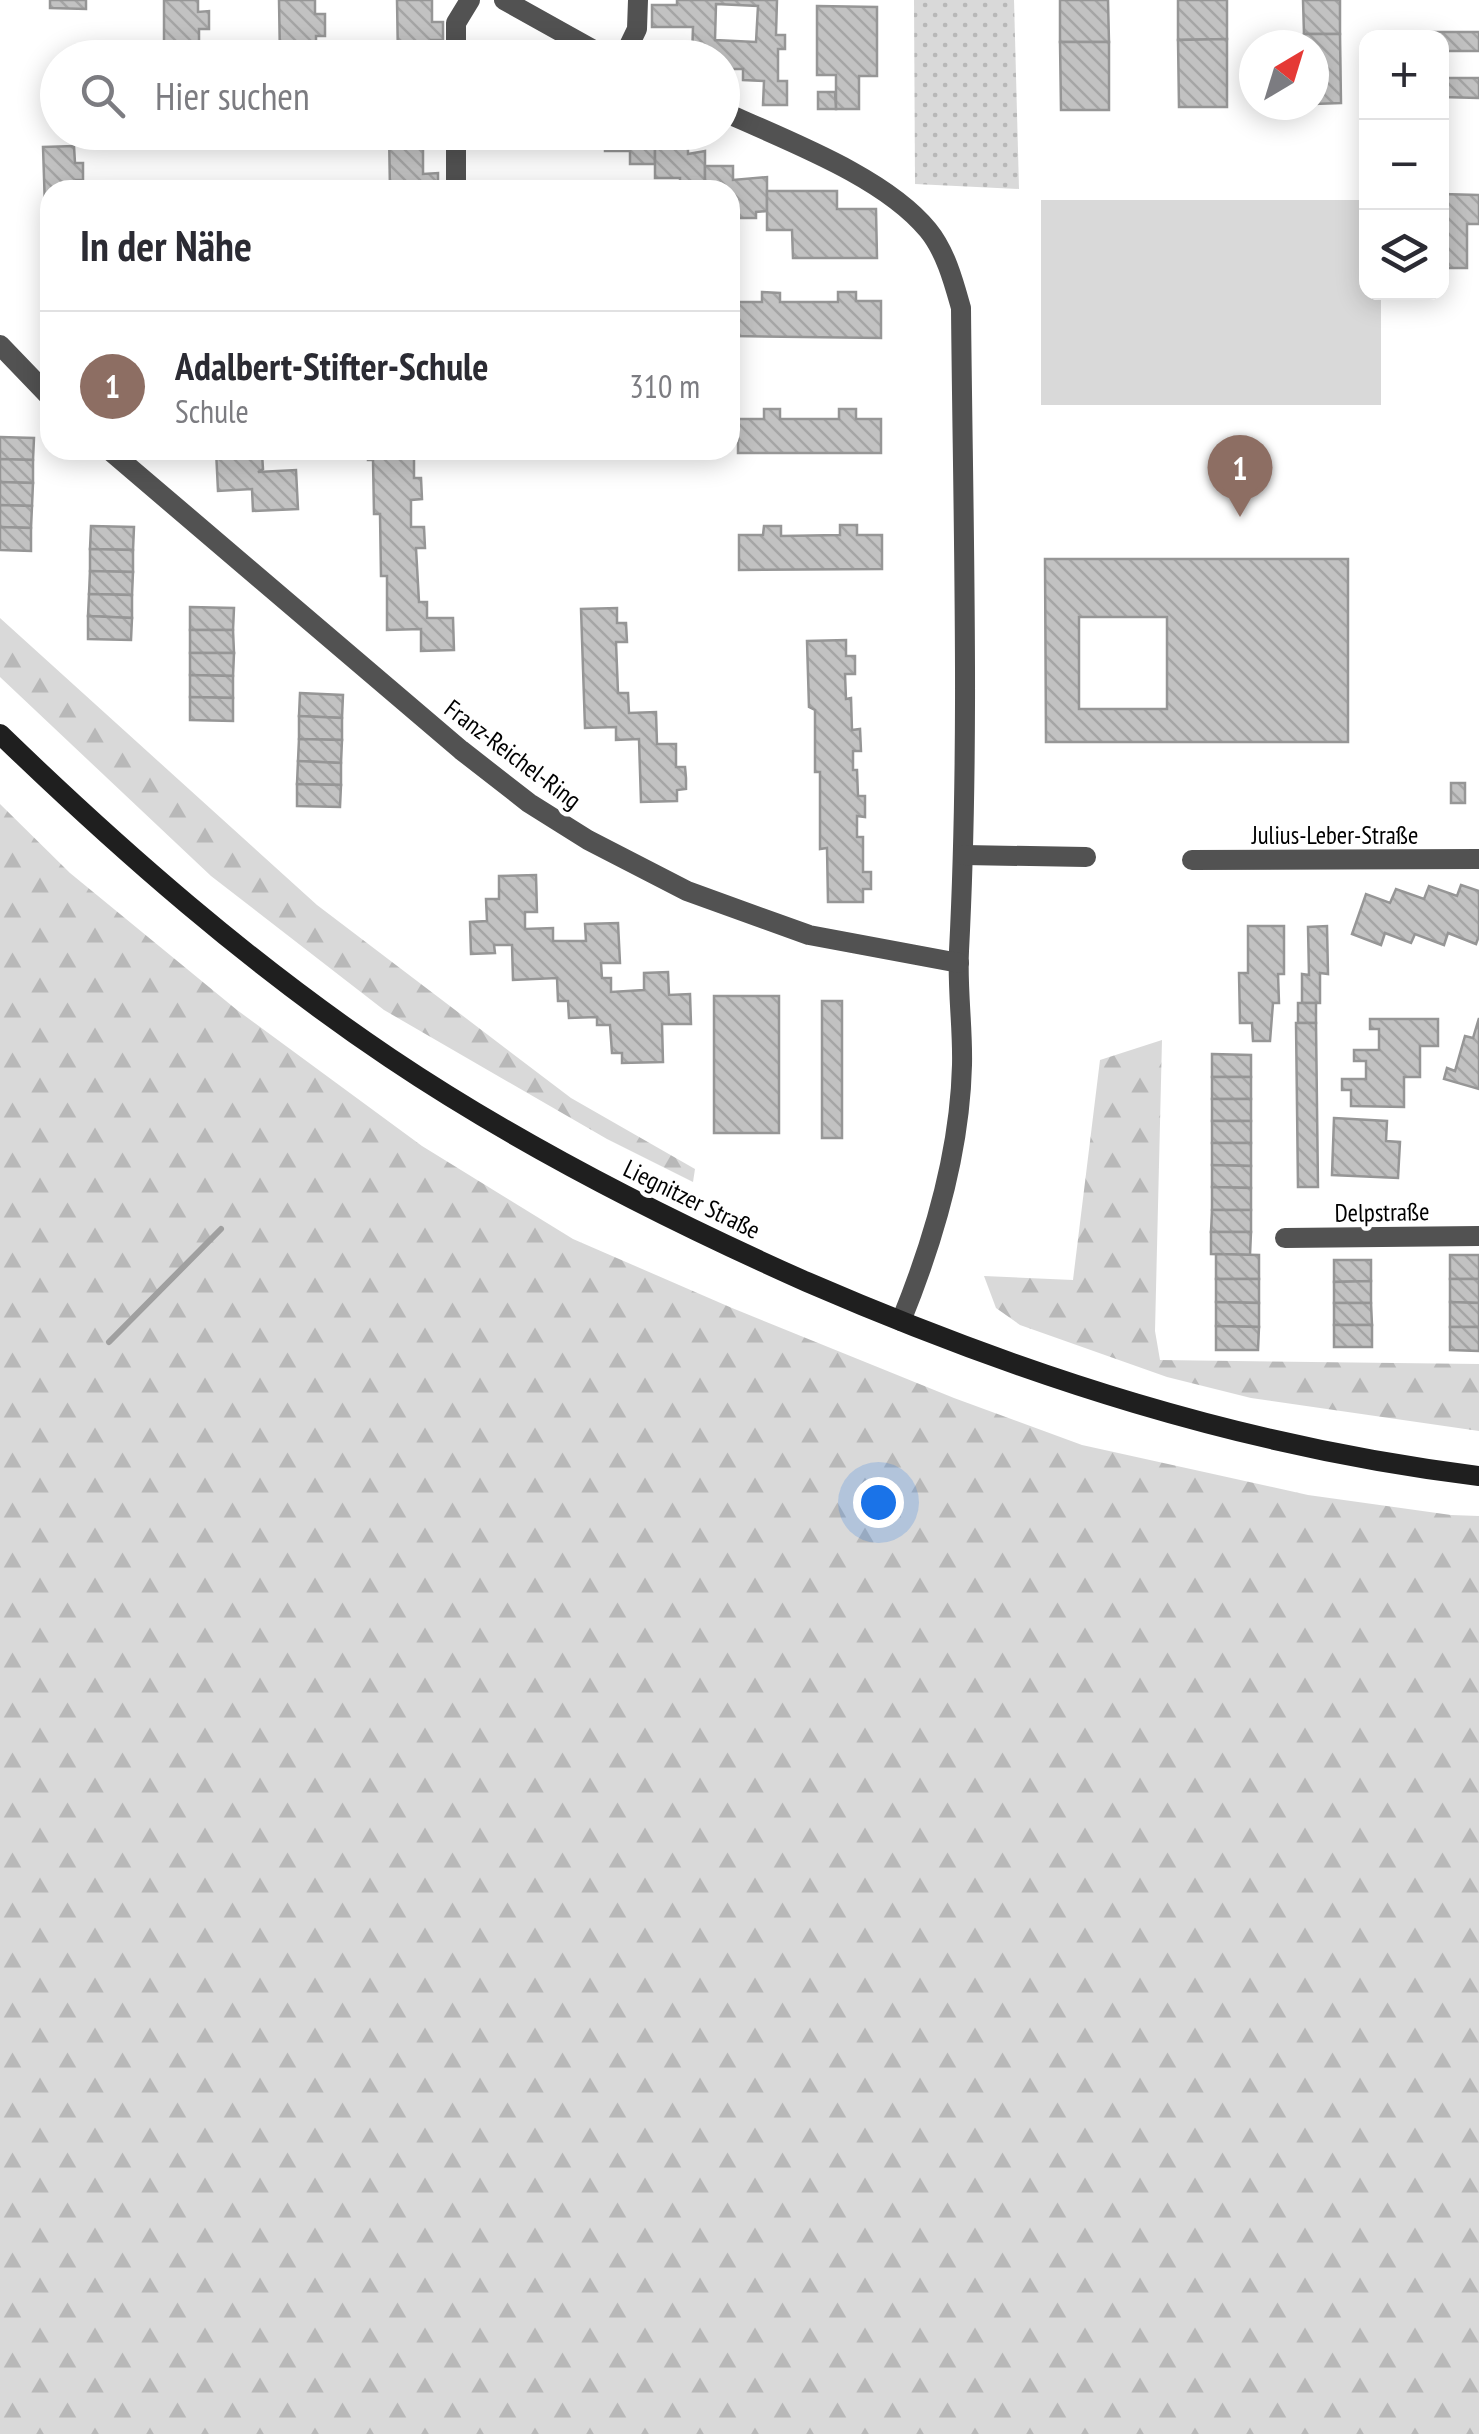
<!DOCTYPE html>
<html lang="de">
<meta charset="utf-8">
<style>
body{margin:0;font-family:"PT Sans Narrow",sans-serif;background:#f7f7f7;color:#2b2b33}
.controls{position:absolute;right:30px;top:30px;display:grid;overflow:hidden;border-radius:20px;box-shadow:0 5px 25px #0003}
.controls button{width:90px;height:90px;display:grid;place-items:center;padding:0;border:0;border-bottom:2px solid #e1e1e2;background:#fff;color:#2b2b33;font:50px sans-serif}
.compass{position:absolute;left:1239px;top:30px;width:90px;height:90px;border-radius:50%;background:#fff;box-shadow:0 5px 25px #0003;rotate:38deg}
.you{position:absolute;left:878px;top:1502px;width:35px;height:35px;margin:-25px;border:8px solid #fff;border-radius:50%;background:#1a73e8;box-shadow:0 0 0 15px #1a73e833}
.badge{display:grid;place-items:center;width:65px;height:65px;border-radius:50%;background:#000;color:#fff;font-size:32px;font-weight:700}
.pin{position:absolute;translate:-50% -82px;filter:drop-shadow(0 2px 5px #0008)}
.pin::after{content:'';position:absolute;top:52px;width:35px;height:30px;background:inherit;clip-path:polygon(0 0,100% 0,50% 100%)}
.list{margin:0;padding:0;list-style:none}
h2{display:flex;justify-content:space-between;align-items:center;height:130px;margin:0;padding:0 40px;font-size:42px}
h2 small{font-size:32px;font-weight:400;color:#7c7c81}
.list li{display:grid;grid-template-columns:65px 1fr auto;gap:30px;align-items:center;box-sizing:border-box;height:150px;padding:0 40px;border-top:2px solid #e1e1e2}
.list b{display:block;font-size:38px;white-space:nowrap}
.list p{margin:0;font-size:32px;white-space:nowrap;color:#7c7c81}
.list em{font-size:32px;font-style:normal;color:#7c7c81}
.icon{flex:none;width:55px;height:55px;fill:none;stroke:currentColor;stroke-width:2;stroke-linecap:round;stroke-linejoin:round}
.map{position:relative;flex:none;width:1479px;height:2434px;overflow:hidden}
.search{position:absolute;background:#fff;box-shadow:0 5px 25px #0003;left:40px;top:40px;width:700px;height:110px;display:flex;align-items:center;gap:25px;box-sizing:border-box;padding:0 35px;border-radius:55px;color:#7c7c81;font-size:38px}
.panel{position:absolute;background:#fff;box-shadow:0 5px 25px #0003;left:40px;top:180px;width:700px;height:280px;border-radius:30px}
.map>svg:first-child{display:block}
.green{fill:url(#green-dots)}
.forest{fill:url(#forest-firs)}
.pitch{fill:#d9d9d9}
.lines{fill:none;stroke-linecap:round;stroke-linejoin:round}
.stream{stroke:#a0a0a0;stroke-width:6}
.building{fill:url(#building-back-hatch);stroke:#969696;stroke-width:2.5;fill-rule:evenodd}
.street{stroke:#525252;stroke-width:20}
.secondary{stroke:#1f1f1f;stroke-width:20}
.labels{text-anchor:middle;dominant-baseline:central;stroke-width:9;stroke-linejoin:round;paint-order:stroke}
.street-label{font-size:25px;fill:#000;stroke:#fff}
</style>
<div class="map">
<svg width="1479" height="2434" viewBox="0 0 1479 2434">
<defs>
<pattern id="green-dots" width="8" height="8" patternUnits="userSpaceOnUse" patternTransform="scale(2.5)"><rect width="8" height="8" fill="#d9d9d9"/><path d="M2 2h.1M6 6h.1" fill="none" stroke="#b8b8b8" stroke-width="1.8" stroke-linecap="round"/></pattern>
<pattern id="forest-firs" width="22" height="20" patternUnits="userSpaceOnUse" patternTransform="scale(2.5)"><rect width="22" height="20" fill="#d9d9d9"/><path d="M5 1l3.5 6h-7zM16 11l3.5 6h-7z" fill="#b8b8b8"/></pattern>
<pattern id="building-back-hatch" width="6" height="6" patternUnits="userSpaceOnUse" patternTransform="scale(2.5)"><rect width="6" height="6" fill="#c2c2c2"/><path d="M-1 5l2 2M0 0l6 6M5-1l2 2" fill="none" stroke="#a5a5a5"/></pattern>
</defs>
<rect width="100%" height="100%" fill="#fff"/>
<path class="green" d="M914,0H1014L1019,189L915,184Z"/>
<g class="forest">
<path d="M0,618L317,905L571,1098L695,1169L693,1182L607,1139L384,1010L211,876L0,677Z"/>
<path d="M0,804L70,873L237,1010L422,1146L573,1239L732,1308L954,1398L1082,1445L1308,1495L1451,1515L1479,1516V2434H0Z"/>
<path d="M1162,1040L1155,1331L1160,1360L1479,1364V1431L1251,1398L1167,1377L1020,1325L996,1308L984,1276L1073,1280L1100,1060Z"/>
</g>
<path class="pitch" d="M1041,200H1366V292L1381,293V405H1041Z"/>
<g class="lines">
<path class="stream" d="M109,1342L221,1229"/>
</g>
<g class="building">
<path d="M50,0H86V9L50,8Z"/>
<path d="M164,0H198V12L209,11V29H199V43L164,44Z"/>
<path d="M279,0H315V14H325V36H316V58H280Z"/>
<path d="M397,0H432V22H443V40H431V58H398Z"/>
<path d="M677,0H777L776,35H785V49H778V81H787V105H763L764,81L743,80V69H722V58H692L693,27H652V5H677ZM716,4L758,6L756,42L715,40Z"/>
<path d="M1060,0H1108L1109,42H1060Z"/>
<path d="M1178,0H1227V39L1178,40Z"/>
<path d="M1303,0H1340V34H1304Z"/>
<path d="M817,6L877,7V76H859V109H836V75H817Z"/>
<path d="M1407,32H1479V51H1442V38H1407Z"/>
<path d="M1304,34H1340L1341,103L1314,104V45H1304Z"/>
<path d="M1227,39V107H1179L1178,40Z"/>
<path d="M1060,42H1109V110H1061Z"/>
<path d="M1442,78H1479V98L1442,97Z"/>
<path d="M818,92H835L836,109H818Z"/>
<path d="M389,132H423V174L438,173V190H390Z"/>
<path d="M605,132H655V164H630V151H605Z"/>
<path d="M673,132H688V154L705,151V190H680V178H655V140H673Z"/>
<path d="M74,146L75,163H83V180H76V190H50L49,330L43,147Z"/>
<path d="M705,166H733V180L767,177V211L756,212V218H730V190H705Z"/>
<path d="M542,185V190H472V186Z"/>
<path d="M767,191H837V209H876L877,258H793L792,230H767Z"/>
<path d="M1442,194L1479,195V224H1467V268H1442Z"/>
<path d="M762,292L780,293V302H838V292H856V301H881V338L734,336L735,302H762Z"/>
<path d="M764,409H780V419H839V409H856V419H881V453H738V419H764Z"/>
<path d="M0,437L34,438L33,460L0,459Z"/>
<path d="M216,450H256V454H262L263,469L258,472L296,470L298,509L253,511L252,489L218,491Z"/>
<path d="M368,450H414V478H421L422,499L411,500V527H424L425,548H416L419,602H427V618H453L454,650L421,651V629L387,630V576H381L380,514H374L373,460H368Z"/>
<path d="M0,459L33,460V483L0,482Z"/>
<path d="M0,482L33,483L32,506L0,505Z"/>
<path d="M0,505L32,506L31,528L0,527Z"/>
<path d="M840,525H857V535H882V569L739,570V535H763L764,526H781V536L840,535Z"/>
<path d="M91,526L134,527L133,550L90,549Z"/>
<path d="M0,527L31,528V551L0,550Z"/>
<path d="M90,549L133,550V572L90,571Z"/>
<path d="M1045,559H1348V742H1046ZM1079,617H1167V709H1079Z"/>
<path d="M90,571L133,572L132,595L89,594Z"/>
<path d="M89,594L132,595V618L88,616Z"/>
<path d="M190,607L234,608L233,630H190Z"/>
<path d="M617,608V623H626L627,642H616L618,693H628L629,713L656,712L657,744H676V767H685L686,778V789L677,790V801L641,802L639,739L616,740V727L585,728L581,609Z"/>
<path d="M88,616L132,618L131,640L88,639Z"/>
<path d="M190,630H233L234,653H190Z"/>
<path d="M846,640V656H855V674H845L846,699L851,698L852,730L860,729L861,751H853V770H857L858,796H865V817L857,816V837H863V872H871V889H863V902H828L827,848L820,849V772H815V710L809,707L807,641Z"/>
<path d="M190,653H234L233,676L190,675Z"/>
<path d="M190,675L233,676V698L190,697Z"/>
<path d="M300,693L343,695L342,718L299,716Z"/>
<path d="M190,697L233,698V721L190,720Z"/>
<path d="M299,716L342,718V740L299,739Z"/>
<path d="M299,739L342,740L341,763L298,761Z"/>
<path d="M298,761L341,763V785L297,784Z"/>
<rect x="1451" y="783" width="14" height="20"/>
<path d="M297,784L341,785L340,807L297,806Z"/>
<path d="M536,875L537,912H525V929L553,928V941H586L585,924L618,923L620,963H601L602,978H611V992L644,990V973L668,972L669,995L690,994L691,1024H662L663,1062L622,1063V1053H612L610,1025H597V1017L569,1018L568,1001H558L557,978L513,980L512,945H494L495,953L471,954L470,922L487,921L486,899H499V876Z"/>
<path d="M1461,885L1479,891V936L1476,944L1448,933L1444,945L1415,934L1411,943L1385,933L1381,945L1352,934L1366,894L1390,903L1396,889L1424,899L1429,886L1457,896Z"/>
<path d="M1248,926H1284V974H1278L1279,1003H1273L1270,1041H1253L1252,1023H1240L1239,973H1248Z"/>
<path d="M1327,926L1328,974L1320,973V1003H1302V974L1309,975L1308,927Z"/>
<rect x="714" y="996" width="65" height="137"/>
<rect x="822" y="1001" width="20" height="137"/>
<rect x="1298" y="1003" width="18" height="20"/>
<path d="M1479,1018V1089L1444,1079L1447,1068L1455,1071L1465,1036L1473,1038Z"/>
<path d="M1370,1019H1438V1046H1420V1077H1404V1107L1351,1106V1090H1342V1079H1366V1061H1354V1050H1379V1029H1370Z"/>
<path d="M1296,1023H1316L1318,1187H1298Z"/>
<path d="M1212,1054L1251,1055V1077H1212Z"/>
<rect x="1212" y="1077" width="39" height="22"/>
<rect x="1212" y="1099" width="39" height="22"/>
<path d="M1334,1118L1387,1121L1386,1141L1400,1142L1398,1178L1332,1175Z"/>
<rect x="1212" y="1121" width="39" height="22"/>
<path d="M1212,1143H1251V1166L1212,1165Z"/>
<path d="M1212,1165L1251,1166V1188L1212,1187Z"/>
<path d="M1212,1187L1251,1188V1210H1212Z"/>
<path d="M1212,1210H1251V1232H1211Z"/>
<path d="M1211,1232H1251L1250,1255L1211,1254Z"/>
<path d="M1216,1254L1259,1255V1279H1216Z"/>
<rect x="1450" y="1255" width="29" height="24"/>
<path d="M1334,1260H1371V1281L1334,1282Z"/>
<path d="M1216,1279H1259V1303L1216,1302Z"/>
<path d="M1450,1279H1479V1303L1450,1302Z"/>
<path d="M1371,1281V1303H1334V1282Z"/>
<path d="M1216,1302L1259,1303V1327L1216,1326Z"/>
<path d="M1450,1302L1479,1303V1327H1450Z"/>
<path d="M1334,1303H1371L1372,1325H1334Z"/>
<rect x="1334" y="1325" width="38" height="22"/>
<path d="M1216,1326L1259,1327L1258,1350H1216Z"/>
<path d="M1450,1327H1479V1351L1450,1350Z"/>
</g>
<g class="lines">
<g class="street">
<path d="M504,0L608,58"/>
<path d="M456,58V23L470,0"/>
<path d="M623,58L637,29L638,0"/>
<path d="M722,111C785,140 884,176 928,230C946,252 954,283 961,308C963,523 970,737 959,951C957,989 963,1027 962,1065C960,1153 934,1240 901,1321"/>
<path d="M456,132V190"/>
<path d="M0,345L50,397"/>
<path d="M109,450L461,750L529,803L588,840L687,891L809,935L959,963"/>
<path d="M964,855L1086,857"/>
<path d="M1192,860L1479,859"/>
<path d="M1285,1238L1479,1236"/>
</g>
<path class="secondary" d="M0,734C121,851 250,964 390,1058C521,1146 663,1218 807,1282C1024,1376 1243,1447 1479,1476"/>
</g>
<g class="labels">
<g class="street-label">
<text transform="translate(513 754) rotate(37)">Franz-Reichel-Ring</text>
<text x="1335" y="835">Julius-Leber-Straße</text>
<text transform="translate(692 1199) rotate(26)">Liegnitzer Straße</text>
<text transform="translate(1382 1212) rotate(-1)">Delpstraße</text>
</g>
</g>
</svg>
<div class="controls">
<button>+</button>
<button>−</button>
<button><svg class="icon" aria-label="layers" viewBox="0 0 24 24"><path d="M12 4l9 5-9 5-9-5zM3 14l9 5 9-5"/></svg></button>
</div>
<svg class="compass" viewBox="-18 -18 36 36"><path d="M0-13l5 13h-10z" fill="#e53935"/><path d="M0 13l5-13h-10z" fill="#7c7c81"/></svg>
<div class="you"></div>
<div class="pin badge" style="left:1240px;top:517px;background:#8d6e63">1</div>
<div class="search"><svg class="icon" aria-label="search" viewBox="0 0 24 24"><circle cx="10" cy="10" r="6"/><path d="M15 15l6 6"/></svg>Hier suchen</div>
<section class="panel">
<h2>In der Nähe<small></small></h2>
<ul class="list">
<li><span class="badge" style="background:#8d6e63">1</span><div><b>Adalbert-Stifter-Schule</b><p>Schule</p></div><em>310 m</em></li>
</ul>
</section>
</div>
